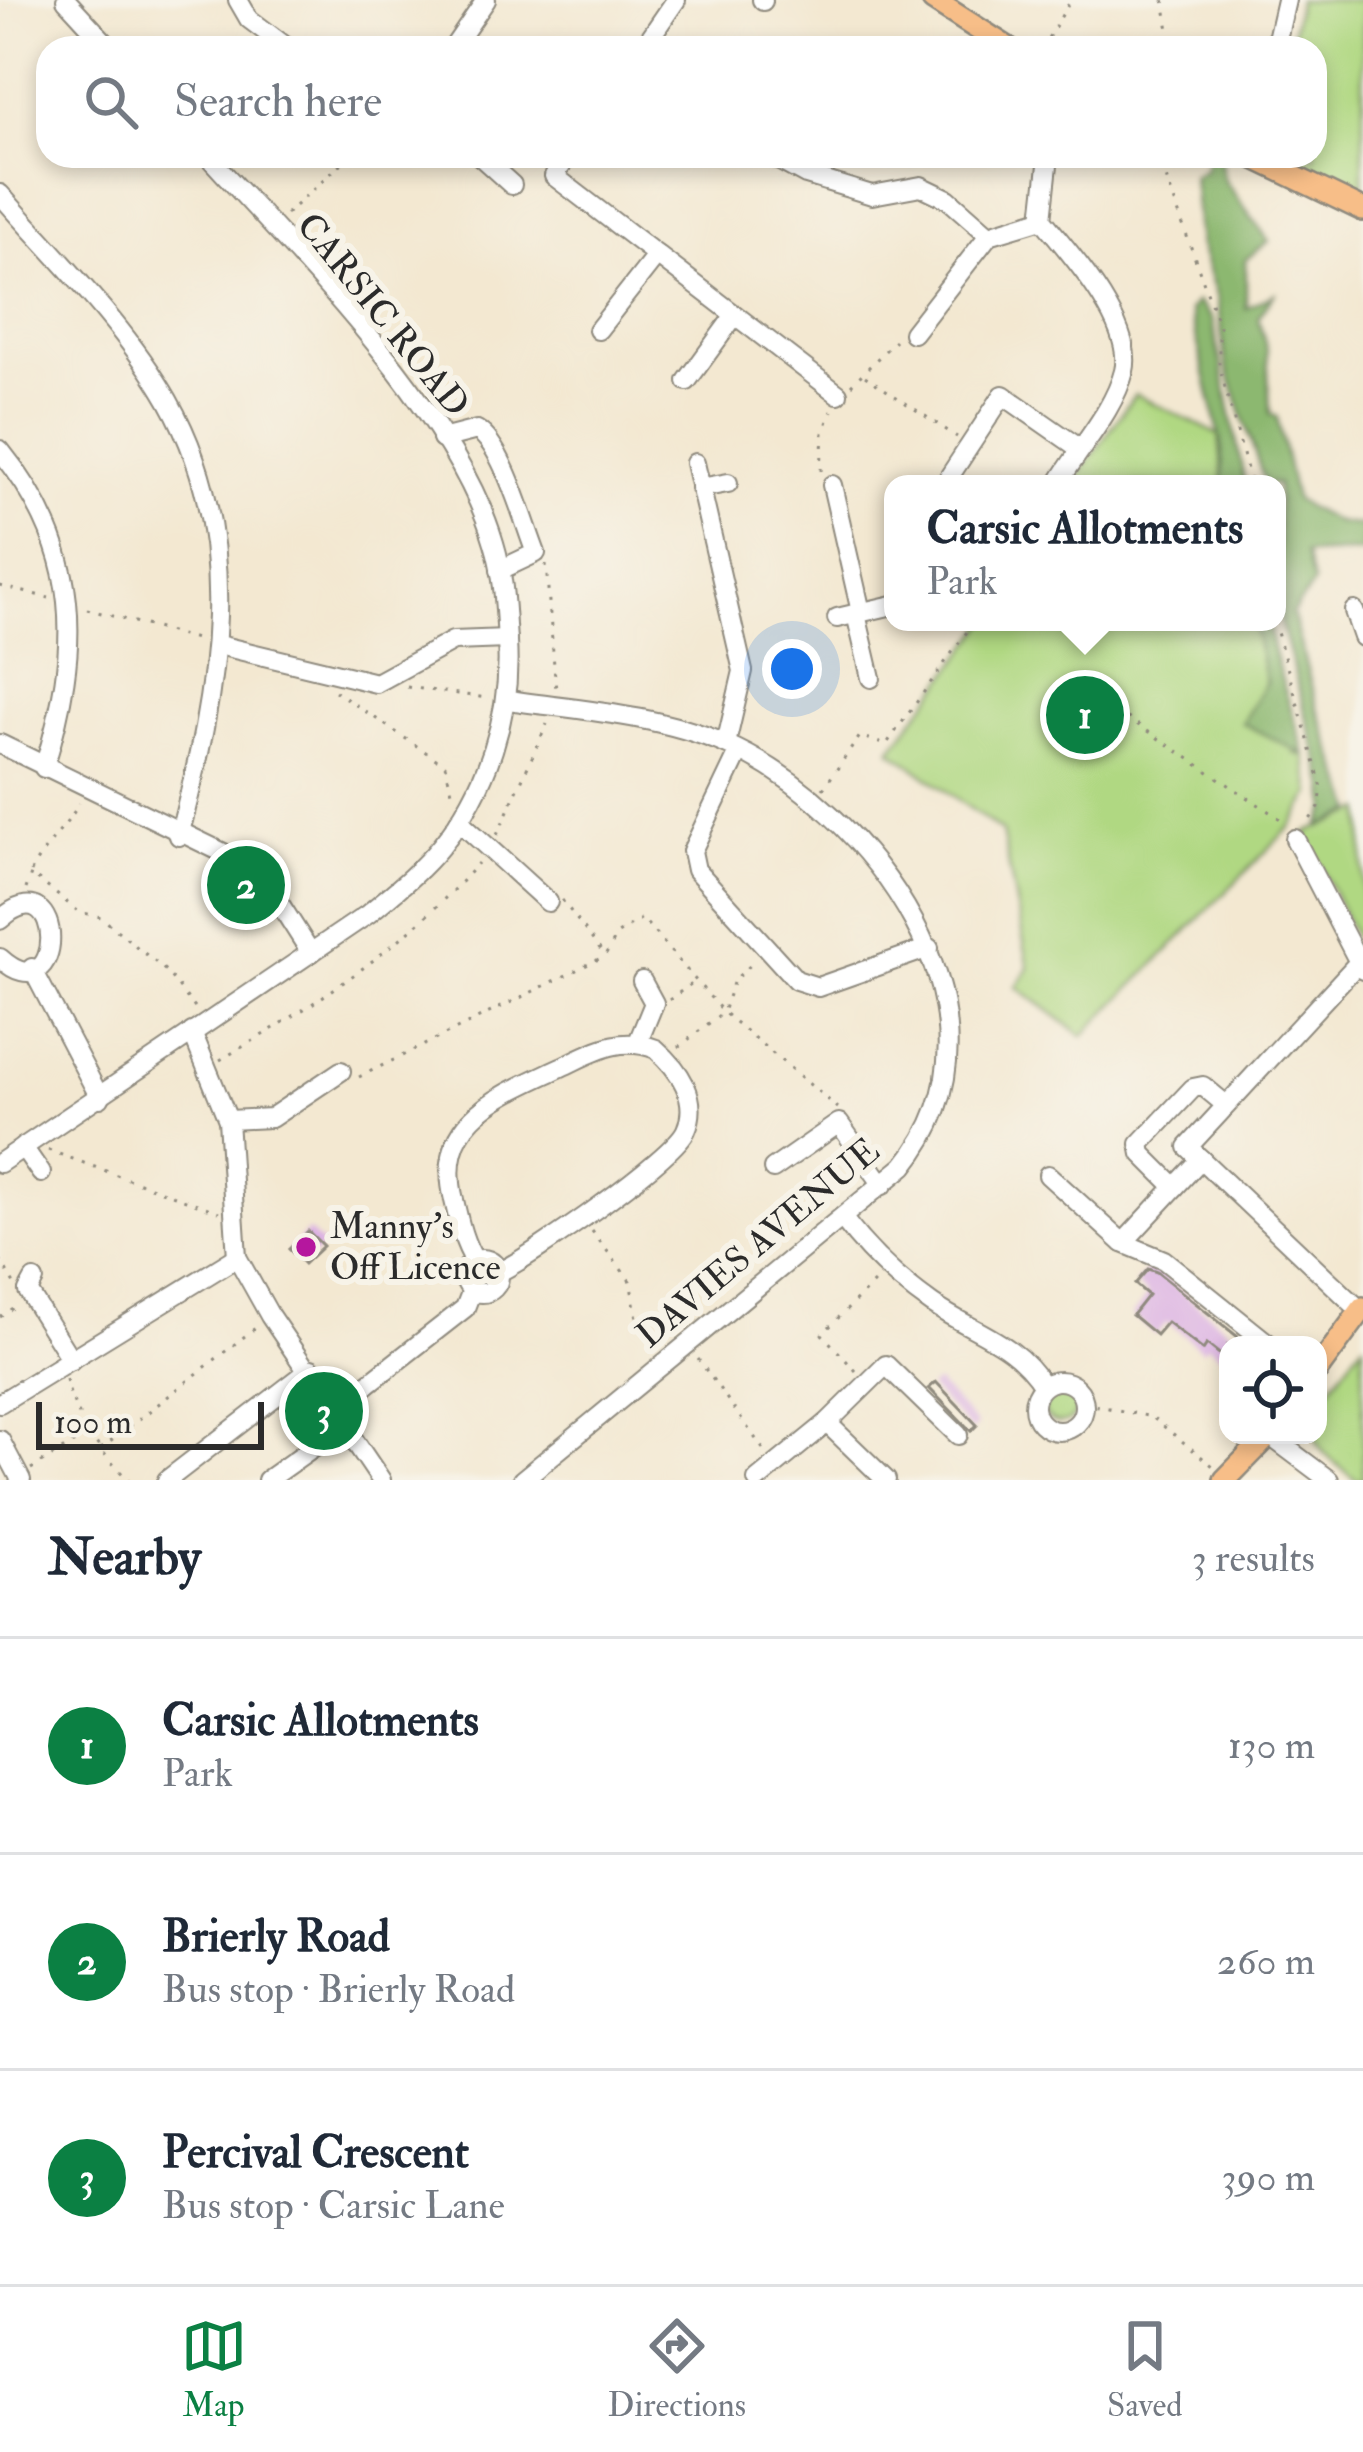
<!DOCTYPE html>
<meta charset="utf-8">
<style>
body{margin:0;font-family:"IM FELL Double Pica",serif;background:#f2f2f3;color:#1f2937}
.controls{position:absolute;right:36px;bottom:36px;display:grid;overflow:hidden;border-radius:24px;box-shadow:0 6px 18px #0003}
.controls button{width:108px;height:108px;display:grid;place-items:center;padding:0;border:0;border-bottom:3px solid #e0e1e3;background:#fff;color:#1f2937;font:60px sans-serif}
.scale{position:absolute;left:36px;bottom:30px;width:228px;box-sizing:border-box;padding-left:12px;border:6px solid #2b2b2b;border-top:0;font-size:33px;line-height:42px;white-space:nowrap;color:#2b2b2b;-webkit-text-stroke:9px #f7f3e8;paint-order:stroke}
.you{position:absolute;left:792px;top:669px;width:42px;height:42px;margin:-30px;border:9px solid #fff;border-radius:50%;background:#1a73e8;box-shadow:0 0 0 18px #1a73e833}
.badge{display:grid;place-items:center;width:78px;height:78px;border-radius:50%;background:#0b8043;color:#fff;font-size:39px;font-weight:700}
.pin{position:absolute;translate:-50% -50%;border:6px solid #fff;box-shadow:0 3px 12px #0006}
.popup{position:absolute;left:884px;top:475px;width:402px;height:156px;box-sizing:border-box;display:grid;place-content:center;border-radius:24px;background:#fff;filter:drop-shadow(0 3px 9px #0005);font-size:39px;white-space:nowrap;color:#747a83}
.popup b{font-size:45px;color:#1f2937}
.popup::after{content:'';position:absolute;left:50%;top:100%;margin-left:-24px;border:24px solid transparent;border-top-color:#fff}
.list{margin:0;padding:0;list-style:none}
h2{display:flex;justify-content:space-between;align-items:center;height:156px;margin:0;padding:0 48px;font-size:51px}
h2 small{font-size:39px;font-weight:400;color:#747a83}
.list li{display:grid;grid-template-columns:78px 1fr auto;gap:36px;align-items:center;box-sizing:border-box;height:216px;padding:0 48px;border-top:3px solid #e0e1e3}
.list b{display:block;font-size:45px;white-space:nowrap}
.list p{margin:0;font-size:39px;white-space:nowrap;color:#747a83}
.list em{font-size:39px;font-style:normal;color:#747a83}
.icon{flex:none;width:66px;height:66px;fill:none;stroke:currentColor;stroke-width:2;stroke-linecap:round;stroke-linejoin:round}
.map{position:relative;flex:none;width:1363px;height:1480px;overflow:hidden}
.search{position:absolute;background:#fff;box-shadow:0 6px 18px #0003;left:36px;right:36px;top:36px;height:132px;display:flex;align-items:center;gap:30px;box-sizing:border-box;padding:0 42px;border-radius:36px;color:#747a83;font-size:45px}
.sheet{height:804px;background:#fff}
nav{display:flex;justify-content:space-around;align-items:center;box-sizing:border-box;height:168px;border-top:3px solid #e0e1e3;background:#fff;font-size:33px;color:#747a83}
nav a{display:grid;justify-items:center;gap:6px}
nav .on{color:#0b8043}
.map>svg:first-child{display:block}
.green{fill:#b0d882;stroke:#6e8256;stroke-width:3}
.forest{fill:#8cb870;stroke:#5c724e;stroke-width:3}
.building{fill:#dbb0e3}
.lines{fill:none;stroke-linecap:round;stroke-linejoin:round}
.minor-casing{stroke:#8f8a7e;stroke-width:22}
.major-casing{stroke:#8f8a7e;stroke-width:26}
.path{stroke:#8f8a7e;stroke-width:3;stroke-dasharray:3 9;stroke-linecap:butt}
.minor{stroke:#fff;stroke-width:18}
.major{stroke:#f7be88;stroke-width:21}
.poi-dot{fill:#b5179e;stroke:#f7f3e8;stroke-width:4.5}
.labels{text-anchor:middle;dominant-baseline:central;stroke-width:12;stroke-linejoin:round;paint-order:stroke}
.street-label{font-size:36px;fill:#2b2b2b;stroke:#f7f3e8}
.poi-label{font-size:36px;fill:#2b2b2b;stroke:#f7f3e8;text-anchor:start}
</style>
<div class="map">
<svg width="1363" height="1480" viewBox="0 0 1363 1480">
<rect width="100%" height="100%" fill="#f7f3e8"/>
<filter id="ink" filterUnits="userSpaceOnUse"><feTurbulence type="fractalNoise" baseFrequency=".00833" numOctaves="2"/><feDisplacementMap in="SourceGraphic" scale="24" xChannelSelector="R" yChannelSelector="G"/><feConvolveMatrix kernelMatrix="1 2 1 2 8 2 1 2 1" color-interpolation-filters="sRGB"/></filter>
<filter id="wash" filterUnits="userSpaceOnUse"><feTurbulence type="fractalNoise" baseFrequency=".004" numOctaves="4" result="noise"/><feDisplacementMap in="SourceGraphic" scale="48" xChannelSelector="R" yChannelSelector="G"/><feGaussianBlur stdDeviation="2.7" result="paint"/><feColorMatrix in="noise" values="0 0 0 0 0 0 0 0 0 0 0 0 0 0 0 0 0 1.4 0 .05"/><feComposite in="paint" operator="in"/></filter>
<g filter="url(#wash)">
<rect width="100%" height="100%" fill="#f3e8d1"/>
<g class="green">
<path d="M1298,0H1363V199L1282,156H1315V48H1289Z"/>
<path d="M1135,394L1219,435L1223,484H1073Z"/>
<path d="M987,622H1253L1266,682L1296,754L1305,755L1312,793L1291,826L1083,1036L1017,987L1029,968L1002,832L891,750Z"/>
<path d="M1363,810V955L1305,833Z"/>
<path d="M1363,1344V1480H1357C1346,1471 1330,1461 1321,1449C1297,1418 1343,1371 1363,1344Z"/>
<circle cx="1060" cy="1406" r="17"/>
</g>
<g class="forest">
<path d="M1208,156L1220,159L1225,181L1269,241L1246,259V308L1274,294L1258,318L1267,350L1270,413L1277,417L1295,500L1336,522L1363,526V552L1305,554L1314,583L1292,614L1317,707L1355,811L1319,827L1328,808L1325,783L1280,622L1277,484H1265L1226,365L1217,298L1199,243L1193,176L1204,170Z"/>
<path d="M1197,302L1212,319L1245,484H1223L1222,447L1190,310Z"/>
<path d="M1253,622H1268C1275,669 1293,709 1305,755L1242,723L1266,682Z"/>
</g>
<g id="blocks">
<g class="building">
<path d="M308,1231L323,1246L304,1264L289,1249Z"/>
<path d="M1148,1269L1157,1272L1248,1345H1228V1361L1207,1344L1203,1350L1167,1322L1156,1335L1132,1315L1148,1295L1135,1284Z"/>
<path d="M936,1382L977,1425L971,1431L929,1388Z"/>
</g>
</g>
</g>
<g filter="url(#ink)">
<use href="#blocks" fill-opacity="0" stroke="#8f8a7e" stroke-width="3"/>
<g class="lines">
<defs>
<g id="minor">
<path d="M66,0L110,48"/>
<path d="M238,0L249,19L285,46"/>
<path d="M762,0L763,1"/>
<path d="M453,48L486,0"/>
<path d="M643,48L676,0"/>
<path d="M1275,48L1286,0"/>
<path d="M480,156L512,185"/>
<path d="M568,156L554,176L838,394"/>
<path d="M771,156L806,175L872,195L921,186L948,199L989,235"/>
<path d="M1049,156L1042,219C1070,253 1135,326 1124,371C1114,411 1078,449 1058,484"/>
<path d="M0,194C57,259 125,325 168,400C246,538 217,692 179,836"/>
<path d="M598,330L657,255"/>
<path d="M913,333L989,235L1042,219"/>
<path d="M687,381L735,315"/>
<path d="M442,439L477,430C503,445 524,523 536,553L500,570"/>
<path d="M0,450C83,552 81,647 44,768"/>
<path d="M695,463L743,671L726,744"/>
<path d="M949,477L1003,395L1079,448"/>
<path d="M832,485L861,612"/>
<path d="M700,488L728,483"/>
<path d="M1354,611L1363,637"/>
<path d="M856,614L871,678"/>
<path d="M837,618L893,605"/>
<path d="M218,645L376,683L453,641L507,639"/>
<path d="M508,700C578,710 658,715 723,743C869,805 1026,1017 904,1166L522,1480"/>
<path d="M0,744L236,859L269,887L311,953"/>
<path d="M739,752L692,851L696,870L796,980L818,987L929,948"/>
<path d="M459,821L548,902"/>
<path d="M1295,839L1363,970"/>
<path d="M0,920C67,858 67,1019 0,958"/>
<path d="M1359,962L1188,1147L1361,1311"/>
<path d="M32,968L100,1098"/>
<path d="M192,1032L228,1120L237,1257L270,1316L381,1480"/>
<path d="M638,1042L654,1003L642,981"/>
<path d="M228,1120L271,1118L341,1071"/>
<path d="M23,1147L41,1173"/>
<path d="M1201,1159L1123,1243L1164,1260L1270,1345"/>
<path d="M0,1163L368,914C393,893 420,872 441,846C487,789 512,714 507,642C505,609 504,575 494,543C455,410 300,258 208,156"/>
<path d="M773,1169L839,1123L883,1185"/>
<path d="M1048,1175L1123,1243"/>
<path d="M1175,1187L1142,1154L1140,1144L1193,1088L1203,1086L1226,1105"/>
<path d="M844,1220C869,1253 898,1280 932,1304C974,1333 1015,1341 1043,1386"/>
<circle cx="482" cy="1276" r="17"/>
<path d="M475,1261C463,1242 459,1222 454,1200C434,1119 500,1096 561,1067C594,1052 619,1035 656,1049C679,1069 700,1099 686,1130C674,1158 531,1257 499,1272"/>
<path d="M34,1280L28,1291L71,1360"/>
<circle cx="1059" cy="1406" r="25"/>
<path d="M0,1403L237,1257"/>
<path d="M337,1408L465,1308L472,1290"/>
<path d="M827,1423L886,1480"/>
<path d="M1269,1435L1329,1480"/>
<path d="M0,1440L21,1480"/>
<path d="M167,1480L311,1369"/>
<path d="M267,1480L346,1424"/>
<path d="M757,1480L827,1423L886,1365L958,1435"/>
</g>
<g id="major">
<path d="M933,0L1008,48"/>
<path d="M1251,156L1363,210"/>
<path d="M1318,1369L1363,1308"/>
<path d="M1225,1480L1269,1435"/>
</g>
</defs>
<use href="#minor" class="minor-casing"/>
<use href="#major" class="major-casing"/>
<g class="path">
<path d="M1164,0L1172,48"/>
<path d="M1042,48L1071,0"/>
<path d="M1158,156L1219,325V365L1251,484"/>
<path d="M286,214L350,156"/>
<path d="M865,376L957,437"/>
<path d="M851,385L895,341"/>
<path d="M821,471L823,433L832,411"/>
<path d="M546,564L556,691"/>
<path d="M0,586L49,598"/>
<path d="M87,609L199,640"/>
<path d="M1274,622L1322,788L1319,808L1307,823"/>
<path d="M1067,678L1285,822"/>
<path d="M407,687L487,698"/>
<path d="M335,691L445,765L453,795"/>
<path d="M823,789L860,736L886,745L974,622"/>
<path d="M497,835L547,724"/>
<path d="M31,872C38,852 66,829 79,803"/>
<path d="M26,889L31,874L79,912L101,917L166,971L198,1012"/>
<path d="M562,900L605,956"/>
<path d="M669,1000L695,981"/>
<path d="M679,1047L723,1012L734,980L754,962"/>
<path d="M220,1060C313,1007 408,944 478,863"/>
<path d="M359,1077L605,956L618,934L642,918L723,1012L838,1108"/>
<path d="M48,1150L219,1212"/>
<path d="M592,1231L630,1281L637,1318L658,1344"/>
<path d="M0,1260L14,1284"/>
<path d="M0,1317L17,1305"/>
<path d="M698,1359L766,1453"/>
<path d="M856,1371L822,1334L878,1279"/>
<path d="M66,1379C74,1417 101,1454 129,1480"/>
<path d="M1084,1403L1152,1417L1213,1466"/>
<path d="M101,1449L259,1325"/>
<path d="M31,1469L89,1433"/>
</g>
<use href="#minor" class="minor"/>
<use href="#major" class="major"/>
</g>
</g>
<circle class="poi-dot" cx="306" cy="1247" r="12"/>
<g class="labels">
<g class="street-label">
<text transform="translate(383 315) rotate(51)">CARSIC ROAD</text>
<text transform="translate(758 1243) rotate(-40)">DAVIES AVENUE</text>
</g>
<g class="poi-label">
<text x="330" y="1226">Manny's<tspan x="330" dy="41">Off Licence</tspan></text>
</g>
</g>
</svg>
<div class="controls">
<button><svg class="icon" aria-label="locate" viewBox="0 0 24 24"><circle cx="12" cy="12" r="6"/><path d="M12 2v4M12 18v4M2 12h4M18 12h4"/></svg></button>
</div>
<div class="scale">100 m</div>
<div class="you"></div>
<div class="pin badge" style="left:1085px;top:715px">1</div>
<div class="popup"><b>Carsic Allotments</b>Park</div>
<div class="pin badge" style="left:246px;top:885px">2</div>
<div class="pin badge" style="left:324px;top:1411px">3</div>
<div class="search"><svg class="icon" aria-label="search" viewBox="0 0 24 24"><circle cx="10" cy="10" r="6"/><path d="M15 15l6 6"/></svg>Search here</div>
</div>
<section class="sheet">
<h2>Nearby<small>3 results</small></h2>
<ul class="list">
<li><span class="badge">1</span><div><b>Carsic Allotments</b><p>Park</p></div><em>130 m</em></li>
<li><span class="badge">2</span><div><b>Brierly Road</b><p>Bus stop · Brierly Road</p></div><em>260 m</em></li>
<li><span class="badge">3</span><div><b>Percival Crescent</b><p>Bus stop · Carsic Lane</p></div><em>390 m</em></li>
</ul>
</section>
<nav>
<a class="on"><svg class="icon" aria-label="map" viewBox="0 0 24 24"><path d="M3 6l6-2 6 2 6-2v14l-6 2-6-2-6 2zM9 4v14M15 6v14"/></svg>Map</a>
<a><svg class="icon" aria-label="directions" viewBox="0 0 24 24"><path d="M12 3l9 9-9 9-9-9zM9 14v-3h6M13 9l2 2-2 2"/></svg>Directions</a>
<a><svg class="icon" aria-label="saved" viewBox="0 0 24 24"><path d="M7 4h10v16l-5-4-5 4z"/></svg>Saved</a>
</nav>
